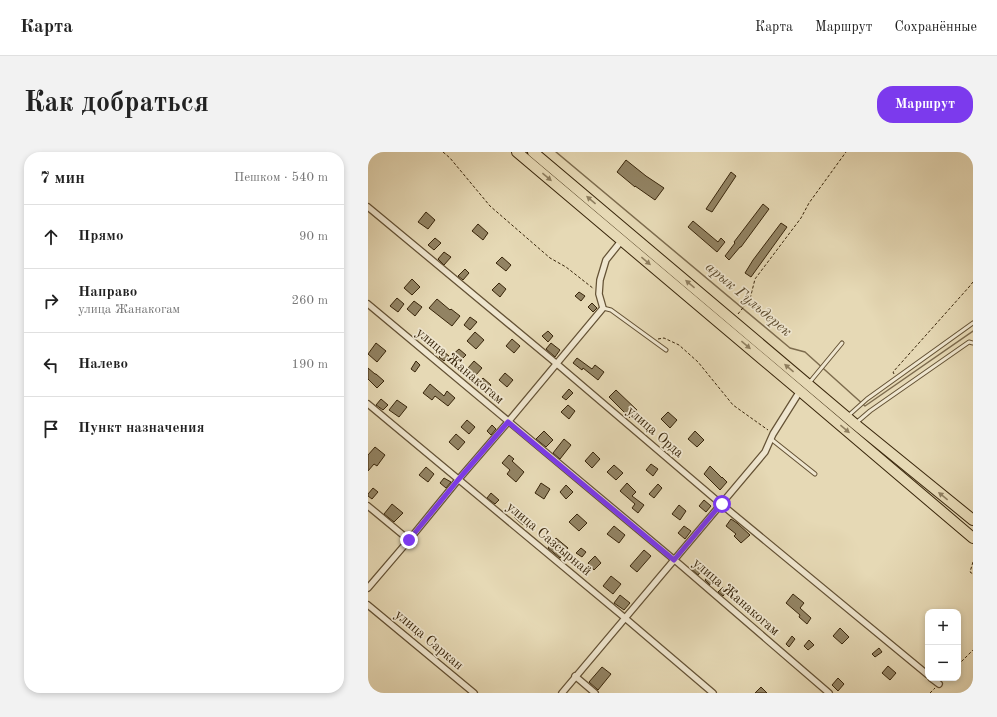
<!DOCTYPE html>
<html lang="ru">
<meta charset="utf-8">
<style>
body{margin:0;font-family:"Old Standard TT",serif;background:#f2f2f2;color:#222}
.controls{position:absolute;right:12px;bottom:12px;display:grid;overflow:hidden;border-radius:8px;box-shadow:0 2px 6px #0003}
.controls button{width:36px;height:36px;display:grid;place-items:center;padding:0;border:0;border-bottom:1px solid #e0e0e0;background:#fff;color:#222;font:20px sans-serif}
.stop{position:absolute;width:12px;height:12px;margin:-9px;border:3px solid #7c3aed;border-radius:50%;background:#fff}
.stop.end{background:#7c3aed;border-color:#fff;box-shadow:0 1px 4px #0008}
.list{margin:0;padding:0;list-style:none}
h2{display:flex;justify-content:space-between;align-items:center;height:52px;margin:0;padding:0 16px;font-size:17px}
h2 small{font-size:13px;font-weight:400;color:#767676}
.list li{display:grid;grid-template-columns:26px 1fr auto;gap:12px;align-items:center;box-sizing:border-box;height:64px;padding:0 16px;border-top:1px solid #e0e0e0}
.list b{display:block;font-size:15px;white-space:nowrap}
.list p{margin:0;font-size:13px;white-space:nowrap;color:#767676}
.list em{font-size:13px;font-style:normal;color:#767676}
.icon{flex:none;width:22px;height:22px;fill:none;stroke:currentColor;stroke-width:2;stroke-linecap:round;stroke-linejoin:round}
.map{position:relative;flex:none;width:605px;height:541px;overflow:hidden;border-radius:16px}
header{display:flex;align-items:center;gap:24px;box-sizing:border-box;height:56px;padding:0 20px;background:#fff;border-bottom:1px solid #e0e0e0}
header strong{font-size:19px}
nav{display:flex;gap:22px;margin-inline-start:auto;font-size:14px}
.intro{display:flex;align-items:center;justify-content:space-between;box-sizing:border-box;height:96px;padding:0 24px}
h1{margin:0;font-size:28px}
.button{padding:10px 18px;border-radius:16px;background:#7c3aed;color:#fff;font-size:14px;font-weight:700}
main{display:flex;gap:24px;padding:0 24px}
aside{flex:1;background:#fff;border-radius:16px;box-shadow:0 2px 6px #0003}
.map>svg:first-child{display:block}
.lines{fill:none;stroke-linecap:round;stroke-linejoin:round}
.stream{stroke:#7d6c4e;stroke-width:1.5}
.building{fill:#928363;stroke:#38250a}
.lane-casing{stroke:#645235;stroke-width:5}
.street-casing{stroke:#645235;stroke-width:8}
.highway-casing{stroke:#38250a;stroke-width:12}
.path{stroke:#38250a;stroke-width:1;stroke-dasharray:3 2;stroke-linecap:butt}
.lane{stroke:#efe6cf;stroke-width:3}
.street{stroke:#efe6cf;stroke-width:5.5}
.highway{stroke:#e6d9b5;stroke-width:10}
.oneway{fill:#8f7f60}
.route{stroke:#7c3aed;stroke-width:5}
.labels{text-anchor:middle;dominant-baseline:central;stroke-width:3.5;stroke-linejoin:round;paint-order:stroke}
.street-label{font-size:14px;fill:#38250a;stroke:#efe6cf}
.water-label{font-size:15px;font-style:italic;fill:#5a492c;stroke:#efe6cf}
</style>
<header>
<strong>Карта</strong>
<nav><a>Карта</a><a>Маршрут</a><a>Сохранённые</a></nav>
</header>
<div class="intro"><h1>Как добраться</h1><a class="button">Маршрут</a></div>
<main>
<aside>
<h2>7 мин<small>Пешком · 540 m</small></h2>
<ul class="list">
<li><svg class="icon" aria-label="ahead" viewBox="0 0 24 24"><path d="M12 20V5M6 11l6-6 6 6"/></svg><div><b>Прямо</b></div><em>90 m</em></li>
<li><svg class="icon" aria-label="right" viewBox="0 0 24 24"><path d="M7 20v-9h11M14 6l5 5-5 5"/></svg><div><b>Направо</b><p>улица Жанакогам</p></div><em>260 m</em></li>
<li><svg class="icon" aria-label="left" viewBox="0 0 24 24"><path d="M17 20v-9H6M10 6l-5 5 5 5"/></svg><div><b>Налево</b></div><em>190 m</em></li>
<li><svg class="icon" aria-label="arrive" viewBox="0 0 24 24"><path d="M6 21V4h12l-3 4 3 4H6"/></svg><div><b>Пункт назначения</b></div></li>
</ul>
</aside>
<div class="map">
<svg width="605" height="541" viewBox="0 0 605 541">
<rect width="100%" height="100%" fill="#e6d9b5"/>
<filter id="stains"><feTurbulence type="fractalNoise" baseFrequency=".005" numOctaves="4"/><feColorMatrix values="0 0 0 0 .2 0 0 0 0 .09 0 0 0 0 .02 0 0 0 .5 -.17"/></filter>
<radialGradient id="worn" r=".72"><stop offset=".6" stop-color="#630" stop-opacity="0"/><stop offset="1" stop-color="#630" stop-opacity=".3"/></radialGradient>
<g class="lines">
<path class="stream" d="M188,0L422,196L437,200L497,254L605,179"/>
</g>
<g class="building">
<path d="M258,8L278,24L296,36L287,48L267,34V35L249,20Z"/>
<path d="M363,20L368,24L344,60L338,57Z"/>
<path d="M395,52L401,57L373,95H372L361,108L357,104L367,91L366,90Z"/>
<path d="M58,60L67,68L60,77L50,70Z"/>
<path d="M325,69L350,90L353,86L357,90L349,100L320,75Z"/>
<path d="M413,71L419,75L383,125L377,121L385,108Z"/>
<path d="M110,72L120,81L115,88L104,79Z"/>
<path d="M67,86L73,91L66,98L60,93Z"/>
<path d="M76,100L83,105L76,113L70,107Z"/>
<path d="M134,105L143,113L138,119L128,111Z"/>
<path d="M97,117L101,121L95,128L90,124Z"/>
<path d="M44,127L52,135L44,143L36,136Z"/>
<path d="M131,131L138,137L132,145L124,138Z"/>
<path d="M211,140L217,144L213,149L207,144Z"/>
<path d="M29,146L36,152L30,160L22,154Z"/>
<path d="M69,147L82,158L83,157L92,164L84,174L61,156Z"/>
<path d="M46,149L54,155L47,164L39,157Z"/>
<path d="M224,151L229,156L225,160L220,155Z"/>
<path d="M102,165L109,170L102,178L96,173Z"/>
<path d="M180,179L185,184L180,190L174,184Z"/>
<path d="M107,180L116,188L108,197L99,189Z"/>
<path d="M144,187L152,194L146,201L138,194Z"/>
<path d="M8,191L18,199L9,210L0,202Z"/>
<path d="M183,191L192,198L187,205L178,197Z"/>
<path d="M91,197L98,203L90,211L83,204Z"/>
<path d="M76,200L81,204L76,209L71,205Z"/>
<path d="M209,206L224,217L227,213L236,220L230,228L215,216L214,218L205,211Z"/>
<path d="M48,209L52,213L47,220L43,217Z"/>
<path d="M106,209L114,216L108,223L100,216Z"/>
<path d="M0,216L7,222H8L16,229L9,236L0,227Z"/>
<path d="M137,221L145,228L139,235L131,228Z"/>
<path d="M115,226L123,233L117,240L109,233Z"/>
<path d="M62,232L76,244L79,239L87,246L80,254L67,244L64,248L55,241Z"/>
<path d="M201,237L205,241L198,248L194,245Z"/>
<path d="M248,238L269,258L262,266L241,245Z"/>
<path d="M13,247L20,253L15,258L8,253Z"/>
<path d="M29,248L39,255L31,265L21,258Z"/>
<path d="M200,253L207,259L201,267L193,260Z"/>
<path d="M300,260L309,268L302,276L293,267Z"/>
<path d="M99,268L107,275L101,282L93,275Z"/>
<path d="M124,273L128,277L123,283L119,279Z"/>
<path d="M176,279L185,288L178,295L168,287Z"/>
<path d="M327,279L336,288L329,295L320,287Z"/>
<path d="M88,282L97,290L90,298L81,290Z"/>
<path d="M196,287L203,293L192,307L185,301Z"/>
<path d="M7,295L17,303L9,314L6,312L0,319V303Z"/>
<path d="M225,300L232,307L224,316L217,309Z"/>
<path d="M141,303L146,307L144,309L156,320L148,330L139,322L142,318L134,311Z"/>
<path d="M283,312L290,317L285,324L278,318Z"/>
<path d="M246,313L255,321L248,328L239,320Z"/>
<path d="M342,314L354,326V325L359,330L352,338L336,322Z"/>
<path d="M58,315L66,322L60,330L51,323Z"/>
<path d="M76,326L83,330L78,336L72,331Z"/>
<path d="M173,331L182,337L176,347L167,341Z"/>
<path d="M259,331L268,340L264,344L276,353L270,361L264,356L267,352L252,339Z"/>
<path d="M290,332L294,336L286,346L281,342Z"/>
<path d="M198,333L205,340L198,347L192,340Z"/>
<path d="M5,336L10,340L4,347L0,344V342Z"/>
<path d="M123,341L131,348L127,352L119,346Z"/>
<path d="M336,348L343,354L338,360L331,354Z"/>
<path d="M24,352L35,361L26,370L16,362Z"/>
<path d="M311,353L318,359L312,368L304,362Z"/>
<path d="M152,358L162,367L155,373L146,365Z"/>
<path d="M209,362L219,371L211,379L201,370Z"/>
<path d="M363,367L369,371L382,383L373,391L366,384L368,382L358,374Z"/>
<path d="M246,374L257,383L251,391L239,382Z"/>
<path d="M316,374L323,379L317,387L310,381Z"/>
<path d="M188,386L200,396L192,406L180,396Z"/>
<path d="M213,396L218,400L214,405L208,401Z"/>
<path d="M276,398L283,404L269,420L262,414Z"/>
<path d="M227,404L233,411L226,418L220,411Z"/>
<path d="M327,412L334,418L330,423L323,417Z"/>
<path d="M341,423L347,427L342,433L337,428Z"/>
<path d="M243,424L253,432L245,442L235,434Z"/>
<path d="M355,435L360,439L355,444L350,440Z"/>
<path d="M425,442L436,451L432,456L443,466L439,472L431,465L432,463L418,451Z"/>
<path d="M252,443L262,451L256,458L246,451Z"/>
<path d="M472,476L481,485L474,492L465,484Z"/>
<path d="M424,484L427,487L421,495L418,492Z"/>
<path d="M441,488L446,493L440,498L436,494Z"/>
<path d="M511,496L514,500L507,505L504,502Z"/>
<path d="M520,514L528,521L522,528L514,521Z"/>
<path d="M234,515L243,522L230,538L221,530Z"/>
<path d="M470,526L476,532L470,539L464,533Z"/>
<path d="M393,535L399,541H387Z"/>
</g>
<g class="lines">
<defs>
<g id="lane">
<path d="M235,156L243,158L298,198"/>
<path d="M441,231L474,191"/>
<path d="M480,264L499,247L605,171"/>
<path d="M488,271L502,259L601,190L605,191"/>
<path d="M403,287L447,322"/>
</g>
<g id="street">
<path d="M0,55L189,212L353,352L560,523"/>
<path d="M0,152L309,410L461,541"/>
<path d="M0,252L257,466L345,541"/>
<path d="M0,354L41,388"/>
<path d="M0,436L41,388L90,328L140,270L235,156L231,142L232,128L238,108L254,88"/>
<path d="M0,453L106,541"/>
<path d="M207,524L227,541"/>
<path d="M563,526L571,532"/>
<path d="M194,541L397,300L405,282L432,239"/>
</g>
<g id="highway">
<path d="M149,0L432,239L605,386"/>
<path d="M165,0L487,272L605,368"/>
</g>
</defs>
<use href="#lane" class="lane-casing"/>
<use href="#street" class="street-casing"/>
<use href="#highway" class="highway-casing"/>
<g class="path">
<path d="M75,0L82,6L122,54L182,106L198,115L226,137"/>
<path d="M370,162L382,147L387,127L433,66L441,51L478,0"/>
<path d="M290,187L296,186L311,193L330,210L365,253L400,278"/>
<path d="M526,222L525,220L601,135L605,130"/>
<path d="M605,410L602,420L605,422"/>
<path d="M590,513L605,498"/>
<path d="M562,541L567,536"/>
</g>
<use href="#lane" class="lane"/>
<use href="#street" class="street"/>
<use href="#highway" class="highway"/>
</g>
<defs><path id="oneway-solid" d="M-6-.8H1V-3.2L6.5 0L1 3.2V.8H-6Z"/></defs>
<g class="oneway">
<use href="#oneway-solid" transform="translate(179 25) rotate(40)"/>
<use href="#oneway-solid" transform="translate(223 48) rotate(-140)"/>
<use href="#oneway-solid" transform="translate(278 109) rotate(40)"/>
<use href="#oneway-solid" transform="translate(322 132) rotate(-140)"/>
<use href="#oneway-solid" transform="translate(378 193) rotate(40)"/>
<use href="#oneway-solid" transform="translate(421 216) rotate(-140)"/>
<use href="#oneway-solid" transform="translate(477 277) rotate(40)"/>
<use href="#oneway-solid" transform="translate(575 344) rotate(-141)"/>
</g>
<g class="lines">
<path class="route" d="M41,388L90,328L140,270L306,408L353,352H354"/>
</g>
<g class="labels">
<g class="street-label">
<text transform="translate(92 214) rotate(40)">улица Жанакогам</text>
<text transform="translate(287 280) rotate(41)">улица Орда</text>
<text transform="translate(181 387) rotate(40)">улица Сазсырнай</text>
<text transform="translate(368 445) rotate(41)">улица Жанакогам</text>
<text transform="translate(61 488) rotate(40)">улица Саркан</text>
</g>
<g class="water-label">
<text transform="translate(380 148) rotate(40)">арык Гульдерек</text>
</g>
</g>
<rect width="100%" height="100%" filter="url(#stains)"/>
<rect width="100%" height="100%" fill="url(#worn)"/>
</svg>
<div class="controls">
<button>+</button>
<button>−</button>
</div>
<div class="stop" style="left:354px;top:352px"></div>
<div class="stop end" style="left:41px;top:388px"></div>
</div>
</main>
